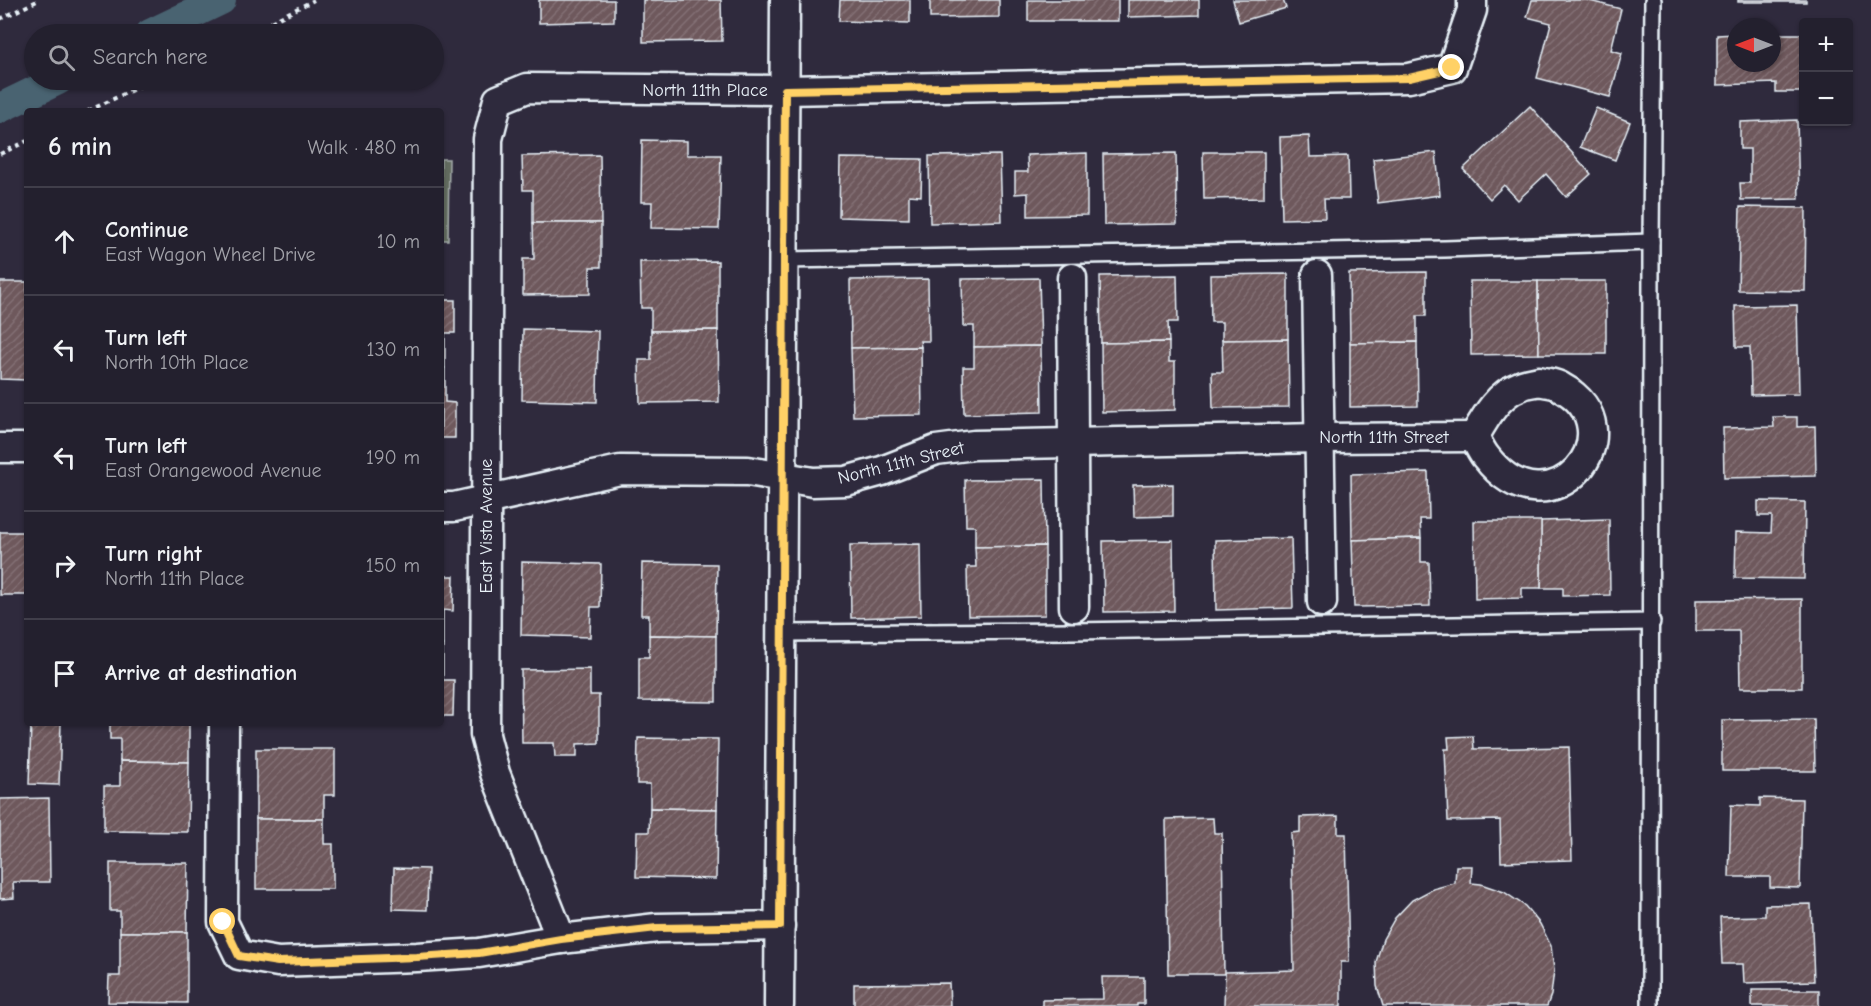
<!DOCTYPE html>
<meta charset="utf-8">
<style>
body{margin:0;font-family:"Comic Neue",sans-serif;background:#2b2836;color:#f1f3f6}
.controls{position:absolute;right:18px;top:18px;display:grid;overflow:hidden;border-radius:6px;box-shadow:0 2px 4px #0004}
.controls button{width:54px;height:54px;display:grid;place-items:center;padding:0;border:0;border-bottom:2px solid #403e4a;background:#23202e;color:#f1f3f6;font:30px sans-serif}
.compass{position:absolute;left:1727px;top:18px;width:54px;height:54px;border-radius:50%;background:#23202e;box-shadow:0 2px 4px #0004;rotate:270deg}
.stop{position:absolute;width:18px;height:18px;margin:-14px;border:4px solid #ffd166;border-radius:50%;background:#fff}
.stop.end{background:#ffd166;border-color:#fff;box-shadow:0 2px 6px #0008}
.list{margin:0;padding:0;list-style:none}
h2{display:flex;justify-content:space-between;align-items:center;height:78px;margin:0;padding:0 24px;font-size:26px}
h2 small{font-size:20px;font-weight:400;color:#a3a3aa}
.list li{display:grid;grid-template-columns:39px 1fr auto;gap:18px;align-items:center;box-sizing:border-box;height:108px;padding:0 24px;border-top:2px solid #403e4a}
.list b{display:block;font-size:22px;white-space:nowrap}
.list p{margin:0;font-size:20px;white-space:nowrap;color:#a3a3aa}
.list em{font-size:20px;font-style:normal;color:#a3a3aa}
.icon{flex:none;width:33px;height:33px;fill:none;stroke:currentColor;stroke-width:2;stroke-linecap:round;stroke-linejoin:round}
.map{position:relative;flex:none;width:1871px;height:1006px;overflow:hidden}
.search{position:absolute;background:#23202e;box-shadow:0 2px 4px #0004;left:24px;top:24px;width:420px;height:66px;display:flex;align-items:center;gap:15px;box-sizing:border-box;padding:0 21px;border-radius:33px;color:#a3a3aa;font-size:22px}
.panel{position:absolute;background:#23202e;box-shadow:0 2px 4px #0004;left:24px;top:108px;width:420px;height:618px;border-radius:6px}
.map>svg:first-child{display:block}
.green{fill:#636c60;stroke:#a6aeac;stroke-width:1.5}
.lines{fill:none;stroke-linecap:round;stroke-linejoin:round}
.canal{stroke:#496371;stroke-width:30}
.building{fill:url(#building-hatch);stroke:#e8f1f8;stroke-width:1.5}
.lane-casing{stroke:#e8f1f8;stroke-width:20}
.street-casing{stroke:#e8f1f8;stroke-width:33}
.path{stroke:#e8f1f8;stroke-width:4;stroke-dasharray:4.5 4.5;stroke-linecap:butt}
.lane{stroke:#2f2a3d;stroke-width:15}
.street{stroke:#2f2a3d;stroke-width:28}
.route{stroke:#ffd166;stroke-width:8}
.labels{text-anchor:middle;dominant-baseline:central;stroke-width:4.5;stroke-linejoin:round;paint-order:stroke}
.street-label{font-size:18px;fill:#e8f1f8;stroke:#2f2a3d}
</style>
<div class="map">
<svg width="1871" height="1006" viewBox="0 0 1871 1006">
<defs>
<pattern id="building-hatch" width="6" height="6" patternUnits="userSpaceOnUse" patternTransform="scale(1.5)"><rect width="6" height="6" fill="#6e585c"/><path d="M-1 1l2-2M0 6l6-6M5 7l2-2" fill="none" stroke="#837074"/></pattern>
</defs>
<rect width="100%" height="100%" fill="#2f2a3d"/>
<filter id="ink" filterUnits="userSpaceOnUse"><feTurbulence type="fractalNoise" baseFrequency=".0167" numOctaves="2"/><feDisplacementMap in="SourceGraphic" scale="12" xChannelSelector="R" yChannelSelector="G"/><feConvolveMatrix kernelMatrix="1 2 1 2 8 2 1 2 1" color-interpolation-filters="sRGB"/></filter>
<g filter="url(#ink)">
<path class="green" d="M441,159H449L448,240H441Z"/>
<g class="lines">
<g class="canal">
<path d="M150,34L221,0"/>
<path d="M0,108L58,80"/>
</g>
</g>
<g class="building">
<path d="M539,0H614V21L539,23Z"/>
<path d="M643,0H721L722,41L643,42Z"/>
<path d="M840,0H910V23L839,21Z"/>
<path d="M930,0H999V17L930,18Z"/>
<rect x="1028" y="0" width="90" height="21"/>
<path d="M1128,0H1199V15L1128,17Z"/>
<path d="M1233,0H1283L1286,8L1239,22Z"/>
<path d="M1532,0H1586L1621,9L1611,50L1622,53L1610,97L1537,78L1551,23L1527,17Z"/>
<rect x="1738" y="0" width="68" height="2"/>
<path d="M1736,34V63H1772V34H1804V92H1776V83L1717,85V35Z"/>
<path d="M1530,106L1591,174L1566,197L1546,174L1518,200L1504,185L1490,199L1463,169Z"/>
<path d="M1596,108L1630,122L1615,160L1580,147Z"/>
<path d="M1797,120L1799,199L1741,200L1740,183H1750V149H1740V122Z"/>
<path d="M1309,136L1310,157L1348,156L1349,199H1324L1325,218L1282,219L1280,137Z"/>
<path d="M642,140L687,141V155H721L719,229L651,228L652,202H641Z"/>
<path d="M1203,152H1264V198L1204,199Z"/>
<path d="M1436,152L1440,195L1378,203L1373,159Z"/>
<path d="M1087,153V215L1028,216V193L1015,194V172H1028L1027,155Z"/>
<path d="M1176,153L1177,224L1104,225L1103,154Z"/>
<path d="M600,155L601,223H533V190H523L522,156Z"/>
<path d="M1000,155L1002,221L930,223L929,156Z"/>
<path d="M840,158L922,159L921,196L909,195V219L839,217Z"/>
<path d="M1740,207L1806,208L1805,291L1738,290Z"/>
<path d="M533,223H601V267H590V294L523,295V259H534Z"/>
<path d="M718,261V330L651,331V308H641L640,262Z"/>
<path d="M1426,272V316H1417V342L1350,343L1349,273Z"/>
<path d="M1288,274V339L1222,340V322H1211L1210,275Z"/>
<path d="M1177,275L1178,322H1168L1169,342L1101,343L1100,276Z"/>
<path d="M1039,278L1041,346L974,347V326H963L962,279Z"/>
<path d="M928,279L929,341H920L921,347L851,348L850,280Z"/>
<path d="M1470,281H1538L1539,354L1471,355Z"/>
<path d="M1538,281H1606V354H1539Z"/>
<path d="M0,282H27V380L0,379Z"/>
<path d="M441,300H455V333H445V368H441Z"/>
<path d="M1797,305L1799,394L1751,395L1750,347H1736L1735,306Z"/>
<path d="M523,329L598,331L597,402L522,400Z"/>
<path d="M718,330L719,402L640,403L639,360H651V331Z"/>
<path d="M1288,339L1289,407L1213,408L1212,372H1223L1222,340Z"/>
<path d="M1169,342V362H1175V410L1102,412L1101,343Z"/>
<path d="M1417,342L1418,406L1350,407V343Z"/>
<path d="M1041,346L1042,412L964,414L963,367H974V347Z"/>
<path d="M921,347L922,415L853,416L851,348Z"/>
<path d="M441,368H445V402L455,403V438H441Z"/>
<path d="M1773,417H1797V427L1815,426L1816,476L1724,478L1723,428L1774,427Z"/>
<path d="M1428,472L1429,519H1420L1421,538L1352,540L1351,474Z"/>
<path d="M1044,479L1045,546L975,547V526H966L965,480Z"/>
<path d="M1173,484V516L1134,517L1133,485Z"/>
<path d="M1758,501L1805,502L1804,579L1735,578L1736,532L1771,533L1772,516H1758Z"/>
<path d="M1609,519L1610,595L1563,596V588H1541V521Z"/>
<path d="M1474,521H1541V588H1522V598L1475,599Z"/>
<rect x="0" y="532" width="27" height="63"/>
<path d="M1291,538L1293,608L1216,610L1215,540Z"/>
<path d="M1421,538V562H1429L1430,606L1354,607L1352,540Z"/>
<path d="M1173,540L1174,611L1104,612L1103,541Z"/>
<path d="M920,544L921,616L851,618L850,545Z"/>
<path d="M1045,546V615L968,616L967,567H976L975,547Z"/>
<path d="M522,562L601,564L600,607H591L590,637L521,635Z"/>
<path d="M642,563L717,564L716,636L649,635V615H641Z"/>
<path d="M441,576H454L453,611L443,610V645H441Z"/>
<path d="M1802,599V688H1740L1739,631H1696V600Z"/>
<path d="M649,635L716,636V702L639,701V657H649Z"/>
<path d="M441,645H443V680H454L453,716H441Z"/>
<path d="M590,669V695H599V743L577,744V757H555L554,743H522L521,670Z"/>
<path d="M1814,719L1815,771H1722V720Z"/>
<path d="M31,723H61L59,785L29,784Z"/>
<path d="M110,723H189V762L120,761V739H110Z"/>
<path d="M1473,736L1474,749L1569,747L1572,860L1501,862L1500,820L1448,821L1445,749H1449L1448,737Z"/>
<path d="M638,738L718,739L717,809L650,808V784H637Z"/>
<path d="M256,749H335V795H324V819H256Z"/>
<path d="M120,761L189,762L188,832L104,831V786H120Z"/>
<path d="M49,798L50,882H13L14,898L0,899V799Z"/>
<path d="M1760,798L1802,799L1800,888L1770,887V877H1729L1731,805L1760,806Z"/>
<path d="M650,808L717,809L716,879L636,877L637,832H649Z"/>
<path d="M1338,816V834H1346L1349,962H1341V1006H1224L1225,972L1294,970L1291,833L1300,832V817Z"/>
<path d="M1213,818L1214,833H1222L1224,974H1168L1166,819Z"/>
<path d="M256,819H324V844H333V889H256Z"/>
<path d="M110,863H188L187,932H120V911H110Z"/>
<path d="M1456,866H1472L1471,883L1481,884L1504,892L1525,906L1540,924L1551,946L1554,970L1551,995L1547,1006H1383L1377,986L1376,962L1383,939L1395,918L1412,900L1433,889L1455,883Z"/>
<path d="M394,868L428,869L427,910L393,909Z"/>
<path d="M1811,904L1814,981L1744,983L1743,964H1722L1720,917L1765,916V905Z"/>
<path d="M120,932H187V1003L108,1002L109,976H120Z"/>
<path d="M1102,977H1144V1004H1137V1006H1042V1000L1103,999Z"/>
<path d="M949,983L950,1006H854V984Z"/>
<rect x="1752" y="990" width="67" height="16"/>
</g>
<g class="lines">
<defs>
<g id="lane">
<path d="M783,260L1445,249L1651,242"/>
<path d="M781,633L1072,631L1652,622"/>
<path d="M1650,1006L1651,242L1653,0"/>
</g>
<g id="street">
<path d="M1317,275L1322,602"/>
<path d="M1072,278L1074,607"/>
<path d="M1539,381C1546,383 1555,383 1561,387C1640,430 1551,541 1486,457C1481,451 1478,443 1474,437C1485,418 1498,394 1520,386C1525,383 1533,383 1539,381Z"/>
<path d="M0,448H27"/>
<path d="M441,507H454L620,470L748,471L813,482L846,481L882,471L936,450L974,445L1319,438L1474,437"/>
<path d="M224,723L223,922L239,955L278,962L417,957L479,953L561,939L657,928L780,926"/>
<path d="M561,939L495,773L485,735L488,139L498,100L527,88L785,90L1409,78L1452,68L1472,10V0"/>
<path d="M779,1006L785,0"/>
</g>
</defs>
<use href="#lane" class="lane-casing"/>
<use href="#street" class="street-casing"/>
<g class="path">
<path d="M0,19L39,0"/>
<path d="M247,34L314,0"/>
<path d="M88,111L153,80"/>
<path d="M0,154L27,141"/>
</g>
<use href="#lane" class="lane"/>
<use href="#street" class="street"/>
</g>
</g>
<g class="lines" filter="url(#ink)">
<path class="route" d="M223,922L239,956L278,962L417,957L479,953L561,939L657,928L780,926L785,90L1409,78L1452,68"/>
</g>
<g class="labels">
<g class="street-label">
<text x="705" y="90">North 11th Place</text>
<text x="1384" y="437">North 11th Street</text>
<text transform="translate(901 463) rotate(-14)">North 11th Street</text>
<text transform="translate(486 526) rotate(-90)">East Vista Avenue</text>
</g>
</g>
</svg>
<div class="controls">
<button>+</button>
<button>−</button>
</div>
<svg class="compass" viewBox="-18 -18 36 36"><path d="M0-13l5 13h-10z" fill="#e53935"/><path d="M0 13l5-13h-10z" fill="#a3a3aa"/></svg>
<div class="stop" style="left:223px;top:922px"></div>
<div class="stop end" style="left:1452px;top:68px"></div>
<div class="search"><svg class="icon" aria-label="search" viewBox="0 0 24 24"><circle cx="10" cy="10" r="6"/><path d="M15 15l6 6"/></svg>Search here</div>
<section class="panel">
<h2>6 min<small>Walk · 480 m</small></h2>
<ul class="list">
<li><svg class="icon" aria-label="ahead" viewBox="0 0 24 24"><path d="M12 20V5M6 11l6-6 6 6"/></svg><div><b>Continue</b><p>East Wagon Wheel Drive</p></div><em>10 m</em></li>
<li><svg class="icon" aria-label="left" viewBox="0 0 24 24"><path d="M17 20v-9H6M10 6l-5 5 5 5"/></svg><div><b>Turn left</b><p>North 10th Place</p></div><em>130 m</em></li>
<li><svg class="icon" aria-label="left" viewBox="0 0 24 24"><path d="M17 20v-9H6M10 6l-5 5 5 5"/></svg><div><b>Turn left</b><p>East Orangewood Avenue</p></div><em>190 m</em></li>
<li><svg class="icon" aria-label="right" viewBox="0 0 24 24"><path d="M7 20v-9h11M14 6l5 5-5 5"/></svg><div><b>Turn right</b><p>North 11th Place</p></div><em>150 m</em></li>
<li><svg class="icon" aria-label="arrive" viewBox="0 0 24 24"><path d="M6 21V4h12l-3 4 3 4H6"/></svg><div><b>Arrive at destination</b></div></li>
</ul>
</section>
</div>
